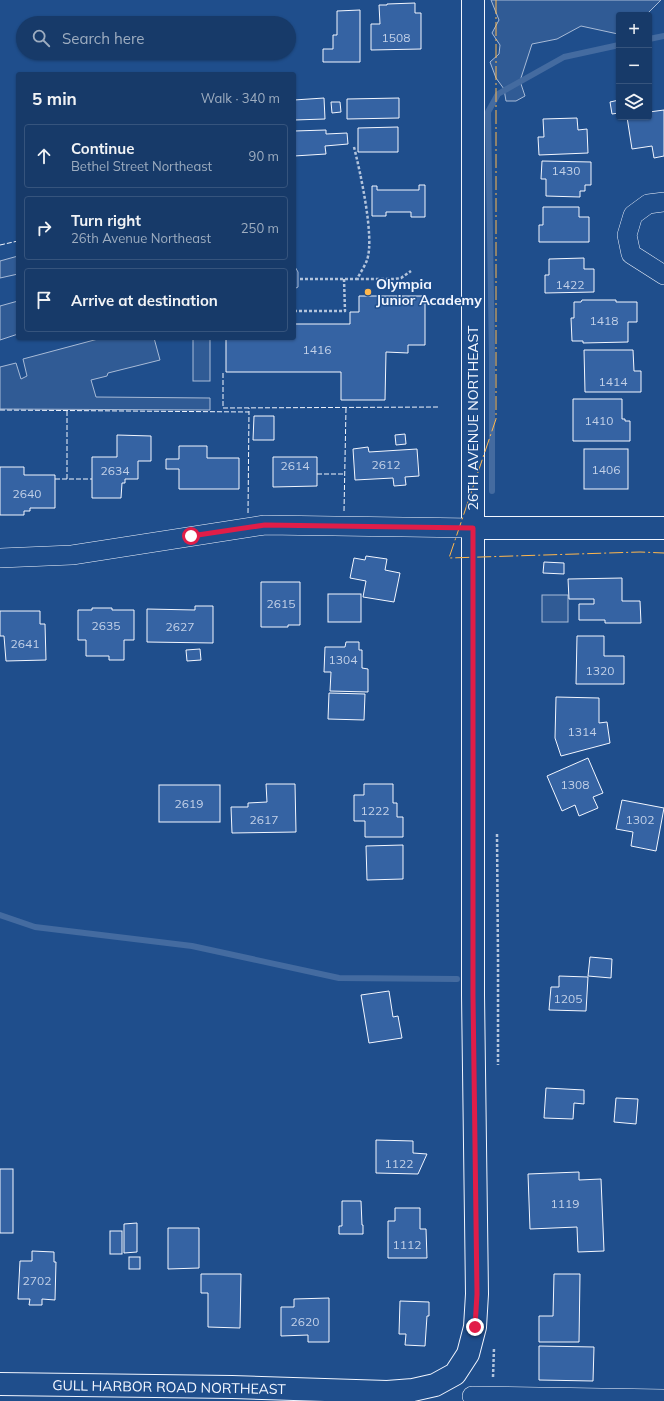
<!DOCTYPE html>
<meta charset="utf-8">
<style>
body{margin:0;font-family:Mulish,sans-serif;background:#244571;color:#f1f3f6}
.controls{position:absolute;right:12px;top:12px;display:grid;overflow:hidden;border-radius:4px;box-shadow:0 1px 3px #0004}
.controls button{width:36px;height:36px;display:grid;place-items:center;padding:0;border:0;border-bottom:1px solid #36547d;background:#173a69;color:#f1f3f6;font:20px sans-serif}
.stop{position:absolute;width:12px;height:12px;margin:-9px;border:3px solid #e11d48;border-radius:50%;background:#fff}
.stop.end{background:#e11d48;border-color:#fff;box-shadow:0 1px 4px #0008}
.list{margin:0;padding:0;list-style:none}
h2{display:flex;justify-content:space-between;align-items:center;height:52px;margin:0;padding:0 16px;font-size:17px}
h2 small{font-size:13px;font-weight:400;color:#9eadc0}
.list li{display:grid;grid-template-columns:26px 1fr auto;gap:12px;align-items:center;box-sizing:border-box;height:64px;margin:0 8px 8px;padding:0 8px;border:1px solid #36547d;border-radius:4px}
.list b{display:block;font-size:15px;white-space:nowrap}
.list p{margin:0;font-size:13px;white-space:nowrap;color:#9eadc0}
.list em{font-size:13px;font-style:normal;color:#9eadc0}
.icon{flex:none;width:22px;height:22px;fill:none;stroke:currentColor;stroke-width:2;stroke-linecap:round;stroke-linejoin:round}
.map{position:relative;flex:none;width:664px;height:1401px;overflow:hidden}
.search{position:absolute;background:#173a69;box-shadow:0 1px 3px #0004;left:16px;top:16px;width:280px;height:44px;display:flex;align-items:center;gap:10px;box-sizing:border-box;padding:0 14px;border-radius:22px;color:#9eadc0;font-size:15px}
.panel{position:absolute;background:#173a69;box-shadow:0 1px 3px #0004;left:16px;top:72px;width:280px;height:268px;border-radius:4px}
.map>svg:first-child{display:block}
.built{fill:#305b95;stroke:#a8bbd7}
.lines{fill:none;stroke-linecap:round;stroke-linejoin:round}
.stream{stroke:#446ba0;stroke-width:6}
.building{fill:#3563a3;stroke:#f2f6ff}
.street-casing{stroke:#f2f6ff;stroke-width:20}
.secondary-casing{stroke:#f2f6ff;stroke-width:24}
.path{stroke:#b3c4dc;stroke-width:2.5;stroke-dasharray:3 2;stroke-linecap:butt}
.street{stroke:#1f4e8c;stroke-width:19}
.secondary{stroke:#1f4e8c;stroke-width:22}
.fence{stroke:#f2f6ff;stroke-width:1;stroke-dasharray:5 2;stroke-linecap:butt}
.power{stroke:#ffb74d;stroke-width:1;stroke-dasharray:14 3 2 3;stroke-linecap:butt}
.route{stroke:#e11d48;stroke-width:5}
.poi-dot{fill:#ffb74d;stroke:#1f4e8c;stroke-width:1.5}
.labels{text-anchor:middle;dominant-baseline:central;stroke-width:3;stroke-linejoin:round;paint-order:stroke}
.number-label{font-size:12px;fill:#c3d1e8}
.poi-label{font-size:14px;font-weight:bold;fill:#f2f6ff;stroke:#1f4e8c;text-anchor:start}
.street-label{font-size:14px;fill:#f2f6ff;stroke:#1f4e8c}
</style>
<div class="map">
<svg width="664" height="1401" viewBox="0 0 664 1401">
<rect width="100%" height="100%" fill="#1f4e8c"/>
<g class="built">
<path d="M491,0H661L646,15H619L618,34L581,26L557,39L532,44L520,81L525,96L516,101H506L504,89L496,78L490,62L499,54L500,45L492,33L499,20Z"/>
<path d="M18,256V274L0,278V261Z"/>
<path d="M294,265L298,272V287L294,289Z"/>
<path d="M18,301V334L0,340V306Z"/>
<path d="M108,338H154L160,360L108,373L107,376L91,380L96,397L210,398V410L0,409V367L16,363L21,379L27,376L23,359L98,339Z"/>
<rect x="193" y="338" width="17" height="43"/>
<rect x="542" y="595" width="26" height="27"/>
</g>
<g class="lines">
<g class="stream">
<path d="M649,39L664,36"/>
<path d="M492,491V359L488,112L498,94L564,57L619,45"/>
<path d="M0,915L35,927L192,946L339,978L457,979"/>
</g>
</g>
<g class="building">
<path d="M415,3V13H421V49L371,50V24H380L379,5H387V4Z"/>
<path d="M360,10V62H323V49H333V35H337V11Z"/>
<path d="M324,98L325,119L294,120V100Z"/>
<path d="M399,98V118L347,119V99Z"/>
<path d="M619,100V113L612,114L610,102Z"/>
<path d="M331,102H340L341,112L332,113Z"/>
<path d="M664,110V156L654,158L652,146L632,149L627,117H649V112Z"/>
<path d="M577,118L578,130L587,129L588,153L539,155L538,137H544L543,119Z"/>
<path d="M398,127V152H358V128Z"/>
<path d="M326,130V134L347,133L348,144L325,146L326,154L294,156V131Z"/>
<path d="M542,161L591,162V185H585V191H580V197L546,196V179H541Z"/>
<path d="M419,185H425V217H411V212H386V216H372V186H377V190H419Z"/>
<path d="M543,207H579V217H589V242H539V225H543Z"/>
<path d="M584,258V269H594V292L545,293V275H549V259Z"/>
<path d="M359,296H425V345H408V353L386,352L385,400H341V372H226V338H294V324H350V312H359Z"/>
<path d="M582,300H616V302H637V322H628V342L583,343V341H572L571,318H574V302H581Z"/>
<path d="M584,350H633L634,371H641V392H585Z"/>
<path d="M573,399H622V419H625V421H630V441H573Z"/>
<path d="M254,416H274V440H253Z"/>
<path d="M405,434L406,444L396,445L395,435Z"/>
<path d="M117,435L151,436V461H138V479H125V483H122L121,498H92V457H117Z"/>
<path d="M179,446H207V458H239V489H179V469H166V459H179Z"/>
<path d="M368,447L369,452L417,449L419,476L405,477L406,485L394,486L393,478L355,480L353,449Z"/>
<rect x="584" y="449" width="44" height="40"/>
<path d="M273,457H317V486L273,487Z"/>
<path d="M0,467H24V475H55V508H30V511H24V515H0Z"/>
<path d="M366,556L387,559L385,570L400,573L394,602L363,597L366,581L350,578L354,558L365,560Z"/>
<path d="M544,562L564,563V574L543,573Z"/>
<path d="M622,578V601H640L641,623H605V620H579V604H594V599H569L568,579Z"/>
<path d="M261,582H300V625H288V627H261Z"/>
<rect x="328" y="594" width="33" height="28"/>
<path d="M195,606H213V643L147,642V609L195,610Z"/>
<path d="M92,608H112V610H134V640H124V660H109V656H86V640H78V610H92Z"/>
<path d="M0,611H40V624H45L46,660L6,661L4,636H0Z"/>
<path d="M577,636H604V656H624V684H576Z"/>
<path d="M346,642H359V650H362V668L368,669V692L330,691L331,672H324L325,647H345Z"/>
<path d="M200,649L201,660L187,661L186,650Z"/>
<path d="M329,693L365,694L364,720L328,719Z"/>
<path d="M556,697L599,698V723L607,722L610,743L561,756L555,738Z"/>
<path d="M588,758L603,793L593,797L598,808L579,816L575,805L562,811L547,776Z"/>
<path d="M266,784H295L296,832L232,833L231,807H248V803L267,802Z"/>
<path d="M364,784H393V803H397V817H403V837H365V821H354V795H364Z"/>
<rect x="159" y="785" width="61" height="37"/>
<path d="M622,800L664,808L656,851L631,846L633,832L616,829Z"/>
<path d="M403,845V879L367,880L366,846Z"/>
<path d="M590,957L612,959L611,978L588,976Z"/>
<path d="M559,976L588,977L586,1011L549,1010L551,987H559Z"/>
<path d="M389,991L393,1017L398,1016L402,1038L369,1043L361,995Z"/>
<path d="M546,1088L584,1090V1104L574,1103L573,1119L544,1118Z"/>
<path d="M616,1098L638,1099L636,1124L614,1122Z"/>
<path d="M376,1140L413,1141V1153L427,1154L418,1174L376,1173Z"/>
<rect x="0" y="1169" width="13" height="64"/>
<path d="M579,1172V1180L601,1179L604,1251L578,1252L577,1227L530,1229L528,1174Z"/>
<path d="M342,1201H361L362,1225H363V1234H339V1226H342Z"/>
<path d="M395,1208H420V1229H426L427,1258H388V1221H395Z"/>
<path d="M137,1223V1252L124,1253V1224Z"/>
<path d="M168,1228H199V1268L168,1269Z"/>
<rect x="110" y="1231" width="12" height="23"/>
<path d="M32,1251L54,1252V1262H56L55,1300L42,1299V1305H29L30,1299H18L20,1261H32Z"/>
<rect x="129" y="1257" width="11" height="12"/>
<path d="M201,1274H241L240,1328L208,1327V1293H201Z"/>
<path d="M554,1274H580L579,1342H539V1316H553Z"/>
<path d="M329,1298V1342H308V1335L281,1336V1307H294V1299Z"/>
<path d="M400,1301L429,1302V1316H427L425,1346L405,1345L406,1334H399Z"/>
<path d="M539,1346L594,1347L593,1381L539,1380Z"/>
</g>
<g class="lines">
<defs>
<g id="street">
<path d="M664,202L648,204L633,215L627,235L631,254L664,275"/>
<path d="M0,558L72,555L265,525L473,528"/>
<path d="M472,1396L664,1399"/>
</g>
<g id="secondary">
<path d="M473,528H664"/>
<path d="M0,1384L232,1387L387,1392L413,1390L435,1385L455,1374L468,1354L475,1327L477,1294L473,995V0"/>
</g>
</defs>
<use href="#street" class="street-casing"/>
<use href="#secondary" class="secondary-casing"/>
<g class="path">
<path d="M354,147C360,171 375,238 367,260C365,266 360,273 357,279H395L401,278L411,271"/>
<path d="M300,279H357"/>
<path d="M294,311H345L344,279"/>
<path d="M497,834L498,960V1065"/>
<path d="M493,1377L494,1348"/>
</g>
<use href="#street" class="street"/>
<use href="#secondary" class="secondary"/>
<g class="fence">
<path d="M0,245L18,241"/>
<path d="M223,373V408L440,407"/>
<path d="M0,410L249,412V408"/>
<path d="M67,411V479"/>
<path d="M317,474H345"/>
<path d="M55,479H92"/>
<path d="M344,511L346,408"/>
<path d="M248,513L249,412"/>
</g>
<path class="power" d="M496,0V419L449,558L640,552L664,553"/>
</g>
<g class="lines">
<path class="route" d="M191,536L265,525L473,528V995L477,1294L475,1327"/>
</g>
<circle class="poi-dot" cx="368" cy="292" r="4"/>
<g class="labels">
<g class="number-label">
<text x="396" y="37">1508</text>
<text x="566" y="170">1430</text>
<text x="570" y="284">1422</text>
<text x="604" y="320">1418</text>
<text x="317" y="349">1416</text>
<text x="613" y="381">1414</text>
<text x="599" y="420">1410</text>
<text x="386" y="464">2612</text>
<text x="295" y="465">2614</text>
<text x="606" y="469">1406</text>
<text x="115" y="470">2634</text>
<text x="27" y="493">2640</text>
<text x="281" y="603">2615</text>
<text x="106" y="625">2635</text>
<text x="180" y="626">2627</text>
<text x="25" y="643">2641</text>
<text x="343" y="659">1304</text>
<text x="600" y="670">1320</text>
<text x="582" y="731">1314</text>
<text x="575" y="784">1308</text>
<text x="189" y="803">2619</text>
<text x="375" y="810">1222</text>
<text x="264" y="819">2617</text>
<text x="640" y="819">1302</text>
<text x="568" y="998">1205</text>
<text x="399" y="1163">1122</text>
<text x="565" y="1203">1119</text>
<text x="407" y="1244">1112</text>
<text x="37" y="1280">2702</text>
<text x="305" y="1321">2620</text>
</g>
<g class="poi-label">
<text x="376" y="284">Olympia<tspan x="376" dy="16">Junior Academy</tspan></text>
</g>
<g class="street-label">
<text transform="translate(473 418) rotate(-90)">26TH AVENUE NORTHEAST</text>
<text transform="translate(169 1387) rotate(1)">GULL HARBOR ROAD NORTHEAST</text>
</g>
</g>
</svg>
<div class="controls">
<button>+</button>
<button>−</button>
<button><svg class="icon" aria-label="layers" viewBox="0 0 24 24"><path d="M12 4l9 5-9 5-9-5zM3 14l9 5 9-5"/></svg></button>
</div>
<div class="stop" style="left:191px;top:536px"></div>
<div class="stop end" style="left:475px;top:1327px"></div>
<div class="search"><svg class="icon" aria-label="search" viewBox="0 0 24 24"><circle cx="10" cy="10" r="6"/><path d="M15 15l6 6"/></svg>Search here</div>
<section class="panel">
<h2>5 min<small>Walk · 340 m</small></h2>
<ul class="list">
<li><svg class="icon" aria-label="ahead" viewBox="0 0 24 24"><path d="M12 20V5M6 11l6-6 6 6"/></svg><div><b>Continue</b><p>Bethel Street Northeast</p></div><em>90 m</em></li>
<li><svg class="icon" aria-label="right" viewBox="0 0 24 24"><path d="M7 20v-9h11M14 6l5 5-5 5"/></svg><div><b>Turn right</b><p>26th Avenue Northeast</p></div><em>250 m</em></li>
<li><svg class="icon" aria-label="arrive" viewBox="0 0 24 24"><path d="M6 21V4h12l-3 4 3 4H6"/></svg><div><b>Arrive at destination</b></div></li>
</ul>
</section>
</div>
